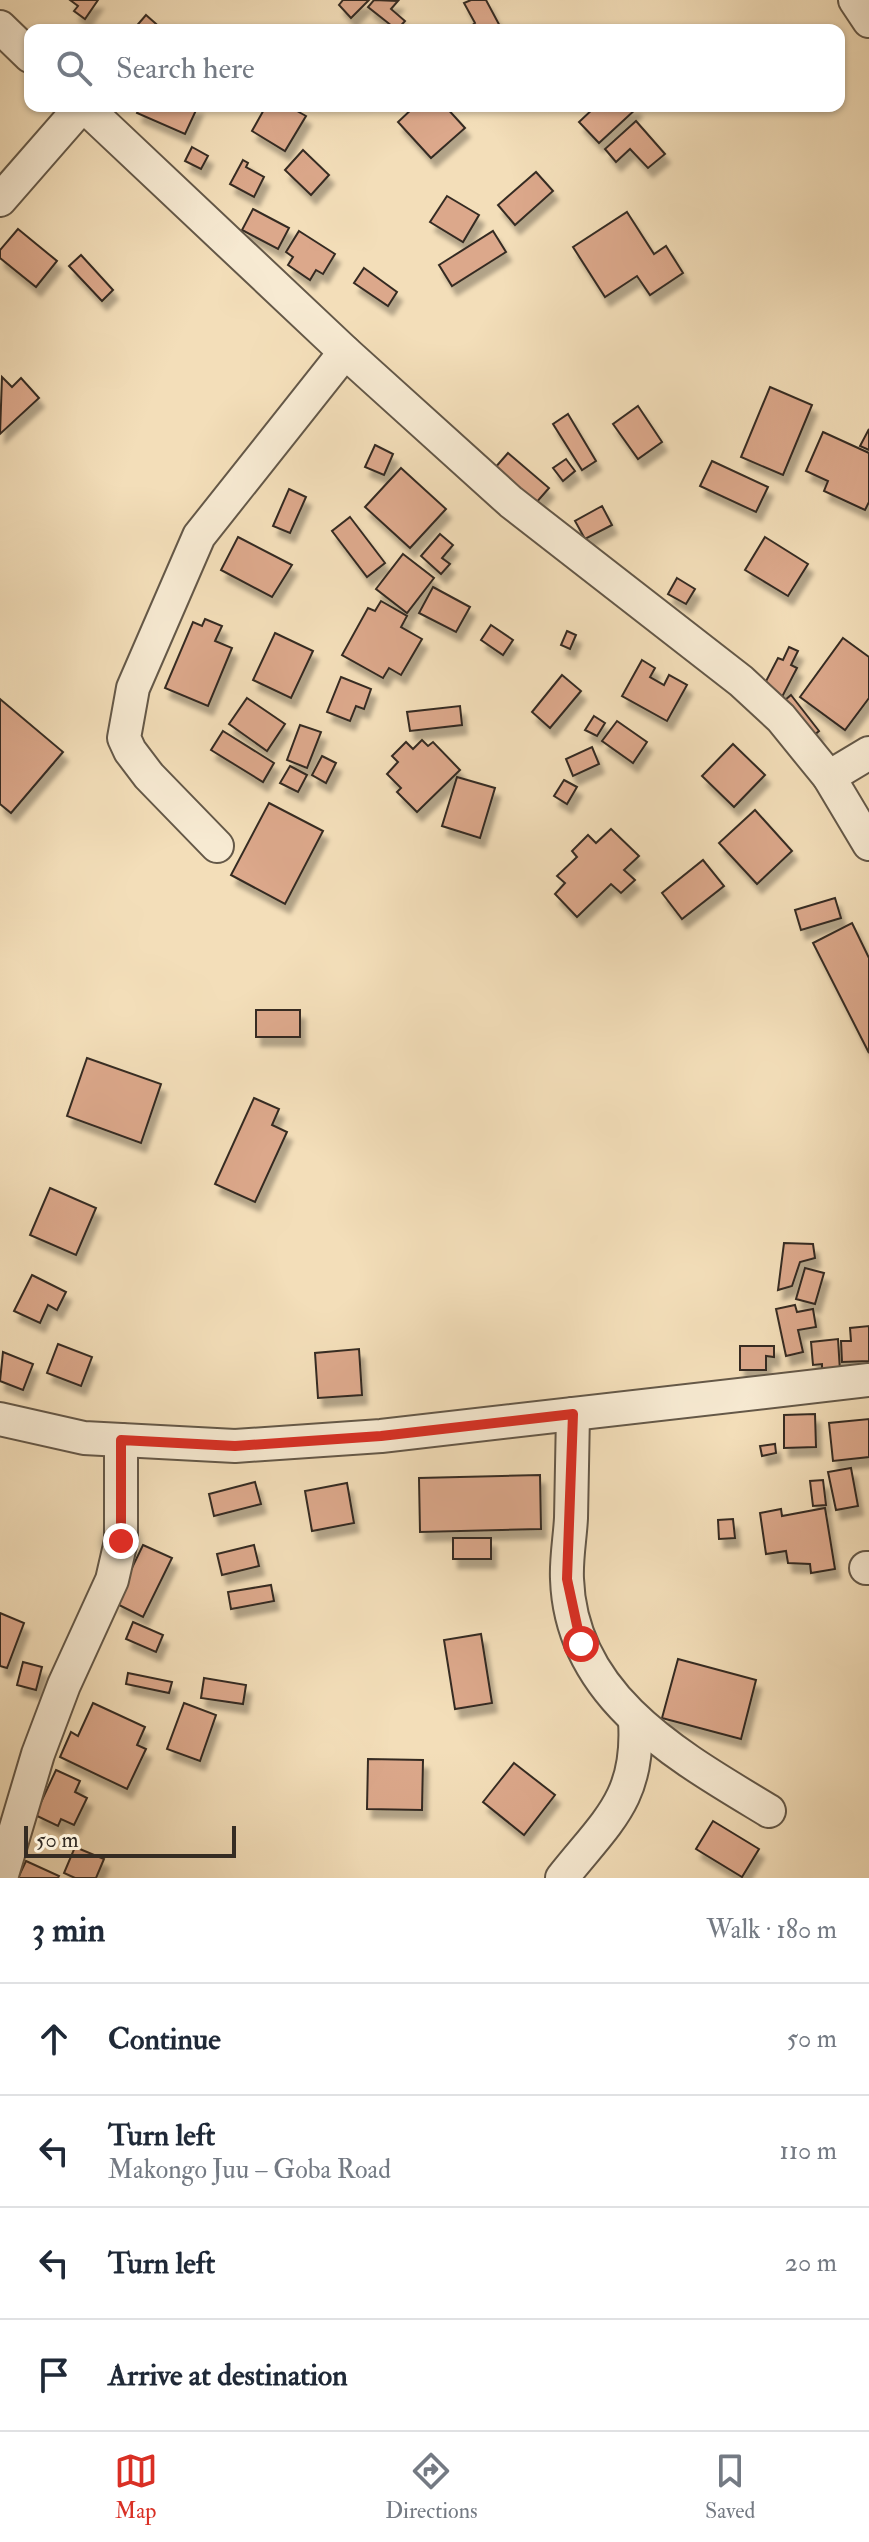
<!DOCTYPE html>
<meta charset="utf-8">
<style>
body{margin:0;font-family:"IM FELL Double Pica",serif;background:#f2f2f3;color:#1f2937}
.scale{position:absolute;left:24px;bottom:20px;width:212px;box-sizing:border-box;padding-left:8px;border:4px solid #352c23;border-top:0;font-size:22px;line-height:28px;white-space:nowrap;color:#352c23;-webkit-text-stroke:6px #f7ead2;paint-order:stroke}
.stop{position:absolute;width:24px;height:24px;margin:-18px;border:6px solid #d93025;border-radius:50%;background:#fff}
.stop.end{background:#d93025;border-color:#fff;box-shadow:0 2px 8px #0008}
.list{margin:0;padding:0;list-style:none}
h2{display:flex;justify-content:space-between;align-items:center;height:104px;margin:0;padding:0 32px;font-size:34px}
h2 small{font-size:26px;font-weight:400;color:#747a83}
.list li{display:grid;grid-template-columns:52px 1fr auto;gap:24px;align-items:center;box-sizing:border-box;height:112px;padding:0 32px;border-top:2px solid #e0e1e3}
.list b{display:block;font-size:30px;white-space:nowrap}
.list p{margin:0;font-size:26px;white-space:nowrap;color:#747a83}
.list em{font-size:26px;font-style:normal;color:#747a83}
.icon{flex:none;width:44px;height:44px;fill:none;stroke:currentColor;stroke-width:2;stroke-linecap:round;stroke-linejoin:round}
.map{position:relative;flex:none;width:869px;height:1878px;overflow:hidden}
.search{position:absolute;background:#fff;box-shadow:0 2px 6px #0004;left:24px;right:24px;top:24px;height:88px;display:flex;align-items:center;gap:20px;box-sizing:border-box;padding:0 28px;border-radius:16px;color:#747a83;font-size:30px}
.sheet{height:552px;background:#fff}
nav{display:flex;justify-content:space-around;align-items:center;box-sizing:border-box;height:112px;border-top:2px solid #e0e1e3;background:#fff;font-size:22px;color:#747a83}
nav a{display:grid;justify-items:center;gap:4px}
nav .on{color:#d93025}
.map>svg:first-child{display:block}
.building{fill:#dca88b;stroke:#352c23;stroke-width:2;filter:url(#shadow)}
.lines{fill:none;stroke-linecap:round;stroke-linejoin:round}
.minor-casing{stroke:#645848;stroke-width:36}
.minor{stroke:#f7ead2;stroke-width:32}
.route{stroke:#d93025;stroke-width:10}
</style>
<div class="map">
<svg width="869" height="1878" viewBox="0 0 869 1878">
<defs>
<filter id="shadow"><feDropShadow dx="5" dy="9" stdDeviation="2" flood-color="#0004"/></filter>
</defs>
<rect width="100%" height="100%" fill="#f3deb9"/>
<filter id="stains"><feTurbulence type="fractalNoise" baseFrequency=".0025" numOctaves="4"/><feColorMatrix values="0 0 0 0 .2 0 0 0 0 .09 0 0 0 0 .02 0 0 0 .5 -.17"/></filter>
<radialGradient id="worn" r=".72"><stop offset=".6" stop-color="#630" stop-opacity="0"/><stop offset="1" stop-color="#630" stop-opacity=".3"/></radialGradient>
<g class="building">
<path d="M70,0H98L85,19L74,11L78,6Z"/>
<path d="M343,0H369L351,18L339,5Z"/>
<path d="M374,0L398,1L391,9L405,21L397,30L368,7Z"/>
<path d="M471,0H486L502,30H466L475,23L464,3Z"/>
<path d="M146,15L163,30H133Z"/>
<path d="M140,106H198L185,134L137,113Z"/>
<path d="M266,106H288L306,116L285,151L252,131Z"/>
<path d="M415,106H445L465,128L431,158L398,122Z"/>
<path d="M596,106H635L637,108L599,143L579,122Z"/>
<path d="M636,121L665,154L648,168L630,149L616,162L605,149Z"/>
<path d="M192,147L208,156L201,169L185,161Z"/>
<path d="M303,150L329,175L311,195L285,170Z"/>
<path d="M243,160L248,163L246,167L264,177L254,197L230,184Z"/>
<path d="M536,172L553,191L515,225L498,205Z"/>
<path d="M447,196L479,215L463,242L430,222Z"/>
<path d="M253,209L289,228L278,249L242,230Z"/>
<path d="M627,212L654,254L666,246L683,273L650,295L637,276L605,297L573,247Z"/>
<path d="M18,229L57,261L36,287L0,258V250Z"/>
<path d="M299,231L335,254L323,274L316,270L310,280L288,265L293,257L286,252Z"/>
<path d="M493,231L506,252L452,286L439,265Z"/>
<path d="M81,255L113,290L102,301L69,266Z"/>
<path d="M364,268L397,292L388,306L354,283Z"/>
<path d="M2,377L12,387L21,378L39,398L0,434Z"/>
<path d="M770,387L812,405L783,475L741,457Z"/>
<path d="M638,406L662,442L638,459L613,424Z"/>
<path d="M568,414L596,461L582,470L553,424Z"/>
<path d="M869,429V450L860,446Z"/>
<path d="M823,432L869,453V502L865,510L824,491L828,481L806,471Z"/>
<path d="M375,445L393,454L384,475L365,467Z"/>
<path d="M508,453L549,488L528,512L487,477Z"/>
<path d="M566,459L575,471L563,481L553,468Z"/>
<path d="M712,461L768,487L756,512L700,486Z"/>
<path d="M401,468L446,509L410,548L365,507Z"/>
<path d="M289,489L306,497L290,533L273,526Z"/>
<path d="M602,506L612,525L585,539L575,521Z"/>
<path d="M350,517L385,563L367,577L332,531Z"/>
<path d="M440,534L453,545L442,558L450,564L441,574L421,556Z"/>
<path d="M238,537L292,565L272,597L221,570Z"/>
<path d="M765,537L808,564L788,596L745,570Z"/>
<path d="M403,554L434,578L407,613L376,589Z"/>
<path d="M677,578L695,589L686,604L668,594Z"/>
<path d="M433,587L470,607L456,632L419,613Z"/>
<path d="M381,601L407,616L401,627L422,639L401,675L389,668L383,678L342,655L368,608L375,611Z"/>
<path d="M205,619L222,626L215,641L232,648L208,706L165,688L193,622L202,626Z"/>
<path d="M491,625L513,640L503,655L481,640Z"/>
<path d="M567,631L576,635L570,649L561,645Z"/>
<path d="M275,633L313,651L291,698L253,680Z"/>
<path d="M843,638L869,657V698L845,730L800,697Z"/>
<path d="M789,647L798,651L791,665L797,668L782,697L763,687L778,658L783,660Z"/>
<path d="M642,660L655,668L650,677L664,685L669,675L687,685L667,721L622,696Z"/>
<path d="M562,675L581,691L550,728L532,712Z"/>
<path d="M341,677L371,689L364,709L356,706L350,721L327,712Z"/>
<path d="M791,695L819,731L807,741L778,706Z"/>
<path d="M247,698L285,724L267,751L229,724Z"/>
<path d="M0,699L63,752L11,813L0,804Z"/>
<path d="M460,706L462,725L410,731L407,712Z"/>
<path d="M594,716L605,723L597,736L585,730Z"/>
<path d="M617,721L647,742L633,763L602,741Z"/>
<path d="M300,725L321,732L307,768L287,760Z"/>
<path d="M223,731L274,763L263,782L211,750Z"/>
<path d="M422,740L428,746L433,742L460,770L417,812L397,792L401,788L387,774L398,762L392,756L406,742L413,749Z"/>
<path d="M733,744L765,775L734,807L702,776Z"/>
<path d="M592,747L599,764L573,776L566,759Z"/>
<path d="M322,756L336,763L326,783L312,775Z"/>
<path d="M290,766L307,775L298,792L280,783Z"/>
<path d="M457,777L495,788L480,838L442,826Z"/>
<path d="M564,780L577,787L567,804L554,796Z"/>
<path d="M269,803L323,831L285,904L231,875Z"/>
<path d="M755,810L792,851L757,884L719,843Z"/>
<path d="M611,829L639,856L624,870L635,880L621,893L611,884L577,917L555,894L565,883L557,876L577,857L572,851L588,835L596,843Z"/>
<path d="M703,860L724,886L682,919L662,893Z"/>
<path d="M835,898L841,918L801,930L795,910Z"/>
<path d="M852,923L869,958V1053L813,943Z"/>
<rect x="256" y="1010" width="44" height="27"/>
<path d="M87,1058L161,1084L141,1143L67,1116Z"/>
<path d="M254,1098L279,1109L272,1125L287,1132L255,1202L215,1184Z"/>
<path d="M50,1188L96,1208L76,1255L30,1235Z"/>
<path d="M784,1243L813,1244L815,1258L800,1262L792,1286L778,1290Z"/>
<path d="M805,1268L824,1273L815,1304L796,1299Z"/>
<path d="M32,1275L66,1292L57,1310L48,1305L40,1323L14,1311Z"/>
<path d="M795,1305L797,1312L813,1309L816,1327L798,1330L803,1352L786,1356L776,1309Z"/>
<path d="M869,1326V1361L842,1362L841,1341H851L850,1328Z"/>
<path d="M838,1339L840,1371L822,1373V1364L813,1365L811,1342Z"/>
<path d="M58,1344L92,1357L81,1386L47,1373Z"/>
<path d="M740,1346H774V1357L766,1356V1370H740Z"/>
<path d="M359,1349L362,1395L318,1398L315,1353Z"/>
<path d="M3,1352L33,1364L23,1390L0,1381Z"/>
<path d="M815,1414L816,1447L784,1448V1415Z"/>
<path d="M869,1419V1457L833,1461L829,1423Z"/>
<path d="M775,1444L776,1453L762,1456L760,1446Z"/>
<path d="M851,1468L858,1506L836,1510L828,1472Z"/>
<path d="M540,1475L541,1529L420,1532L419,1478Z"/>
<path d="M823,1480L826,1505L813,1506L810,1481Z"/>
<path d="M255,1482L261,1504L214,1516L209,1494Z"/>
<path d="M347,1483L354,1523L312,1531L305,1491Z"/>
<path d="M825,1508L835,1569L811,1573L810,1564L788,1563L786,1551L766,1554L760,1513L781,1509L782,1516Z"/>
<path d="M733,1519L735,1538L719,1539L718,1520Z"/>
<rect x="453" y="1538" width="38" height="21"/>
<path d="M143,1545L172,1558L143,1617L115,1603Z"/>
<path d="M254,1545L259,1566L222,1575L217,1554Z"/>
<path d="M271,1585L274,1601L231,1609L228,1592Z"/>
<path d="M0,1613L24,1623L7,1668L0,1666Z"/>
<path d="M133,1622L163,1635L156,1652L126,1639Z"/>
<path d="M481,1634L492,1703L455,1709L444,1640Z"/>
<path d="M678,1659L756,1680L741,1739L662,1718Z"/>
<path d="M23,1662L42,1667L36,1690L17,1685Z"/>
<path d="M128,1673L172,1682L169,1693L126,1684Z"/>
<path d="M204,1678L246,1685L243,1704L201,1698Z"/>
<path d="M93,1703L145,1727L137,1745L146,1749L127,1789L60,1757L71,1732L78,1736Z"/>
<path d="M184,1703L216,1715L200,1761L167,1749Z"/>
<path d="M368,1759L423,1760L422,1810L367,1809Z"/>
<path d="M514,1763L555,1795L524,1835L483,1802Z"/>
<path d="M56,1770L80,1781L75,1792L87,1798L74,1825L61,1819L58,1826L35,1815Z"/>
<path d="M713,1821L759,1849L742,1877L696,1849Z"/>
<path d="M75,1847L104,1859L96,1878H75L64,1873Z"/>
<path d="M26,1861L59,1876L58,1878H18Z"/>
</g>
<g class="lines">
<defs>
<g id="minor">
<path d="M855,0L869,21"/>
<path d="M0,27L30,56"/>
<path d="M84,106L345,352L511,502L741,681L781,718L829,777L869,844"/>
<path d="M0,200L82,106"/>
<path d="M829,777L869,753"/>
<path d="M217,846L149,776L130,751L124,738L133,688L199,536L345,352"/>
<path d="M573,1414C572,1449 572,1483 571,1518C570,1538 566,1559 567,1579C571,1698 680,1757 769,1811"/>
<path d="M0,1419L84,1438L235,1446L381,1436L869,1380"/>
<path d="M866,1568H869"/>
<path d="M1,1878L38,1754L64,1685L112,1580L121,1541V1440"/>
<path d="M562,1878C607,1821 640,1798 635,1721"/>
</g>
</defs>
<use href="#minor" class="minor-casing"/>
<use href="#minor" class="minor"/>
</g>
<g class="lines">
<path class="route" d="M121,1541V1440L235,1446L381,1436L573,1414L567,1579L581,1644"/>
</g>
<rect width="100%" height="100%" filter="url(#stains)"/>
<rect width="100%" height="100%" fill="url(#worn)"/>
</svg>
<div class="scale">50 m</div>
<div class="stop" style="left:581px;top:1644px"></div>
<div class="stop end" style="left:121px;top:1541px"></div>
<div class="search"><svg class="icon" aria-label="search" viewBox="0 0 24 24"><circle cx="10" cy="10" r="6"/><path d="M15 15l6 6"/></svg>Search here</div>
</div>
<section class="sheet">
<h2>3 min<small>Walk · 180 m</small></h2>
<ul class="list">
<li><svg class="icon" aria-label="ahead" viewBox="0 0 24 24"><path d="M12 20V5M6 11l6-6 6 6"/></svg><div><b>Continue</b></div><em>50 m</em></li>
<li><svg class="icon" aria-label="left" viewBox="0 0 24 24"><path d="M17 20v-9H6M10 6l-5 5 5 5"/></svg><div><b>Turn left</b><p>Makongo Juu – Goba Road</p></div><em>110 m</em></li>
<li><svg class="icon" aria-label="left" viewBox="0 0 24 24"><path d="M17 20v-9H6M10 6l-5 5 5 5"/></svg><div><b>Turn left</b></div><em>20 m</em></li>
<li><svg class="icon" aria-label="arrive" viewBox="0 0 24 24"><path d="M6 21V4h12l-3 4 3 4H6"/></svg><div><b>Arrive at destination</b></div></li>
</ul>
</section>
<nav>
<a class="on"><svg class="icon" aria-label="map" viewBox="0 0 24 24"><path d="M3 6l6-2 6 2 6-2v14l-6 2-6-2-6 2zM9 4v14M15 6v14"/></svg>Map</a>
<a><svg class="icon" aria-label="directions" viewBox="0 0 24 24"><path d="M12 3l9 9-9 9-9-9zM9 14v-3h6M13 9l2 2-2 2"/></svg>Directions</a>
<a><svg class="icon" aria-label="saved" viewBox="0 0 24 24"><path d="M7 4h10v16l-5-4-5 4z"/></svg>Saved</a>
</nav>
